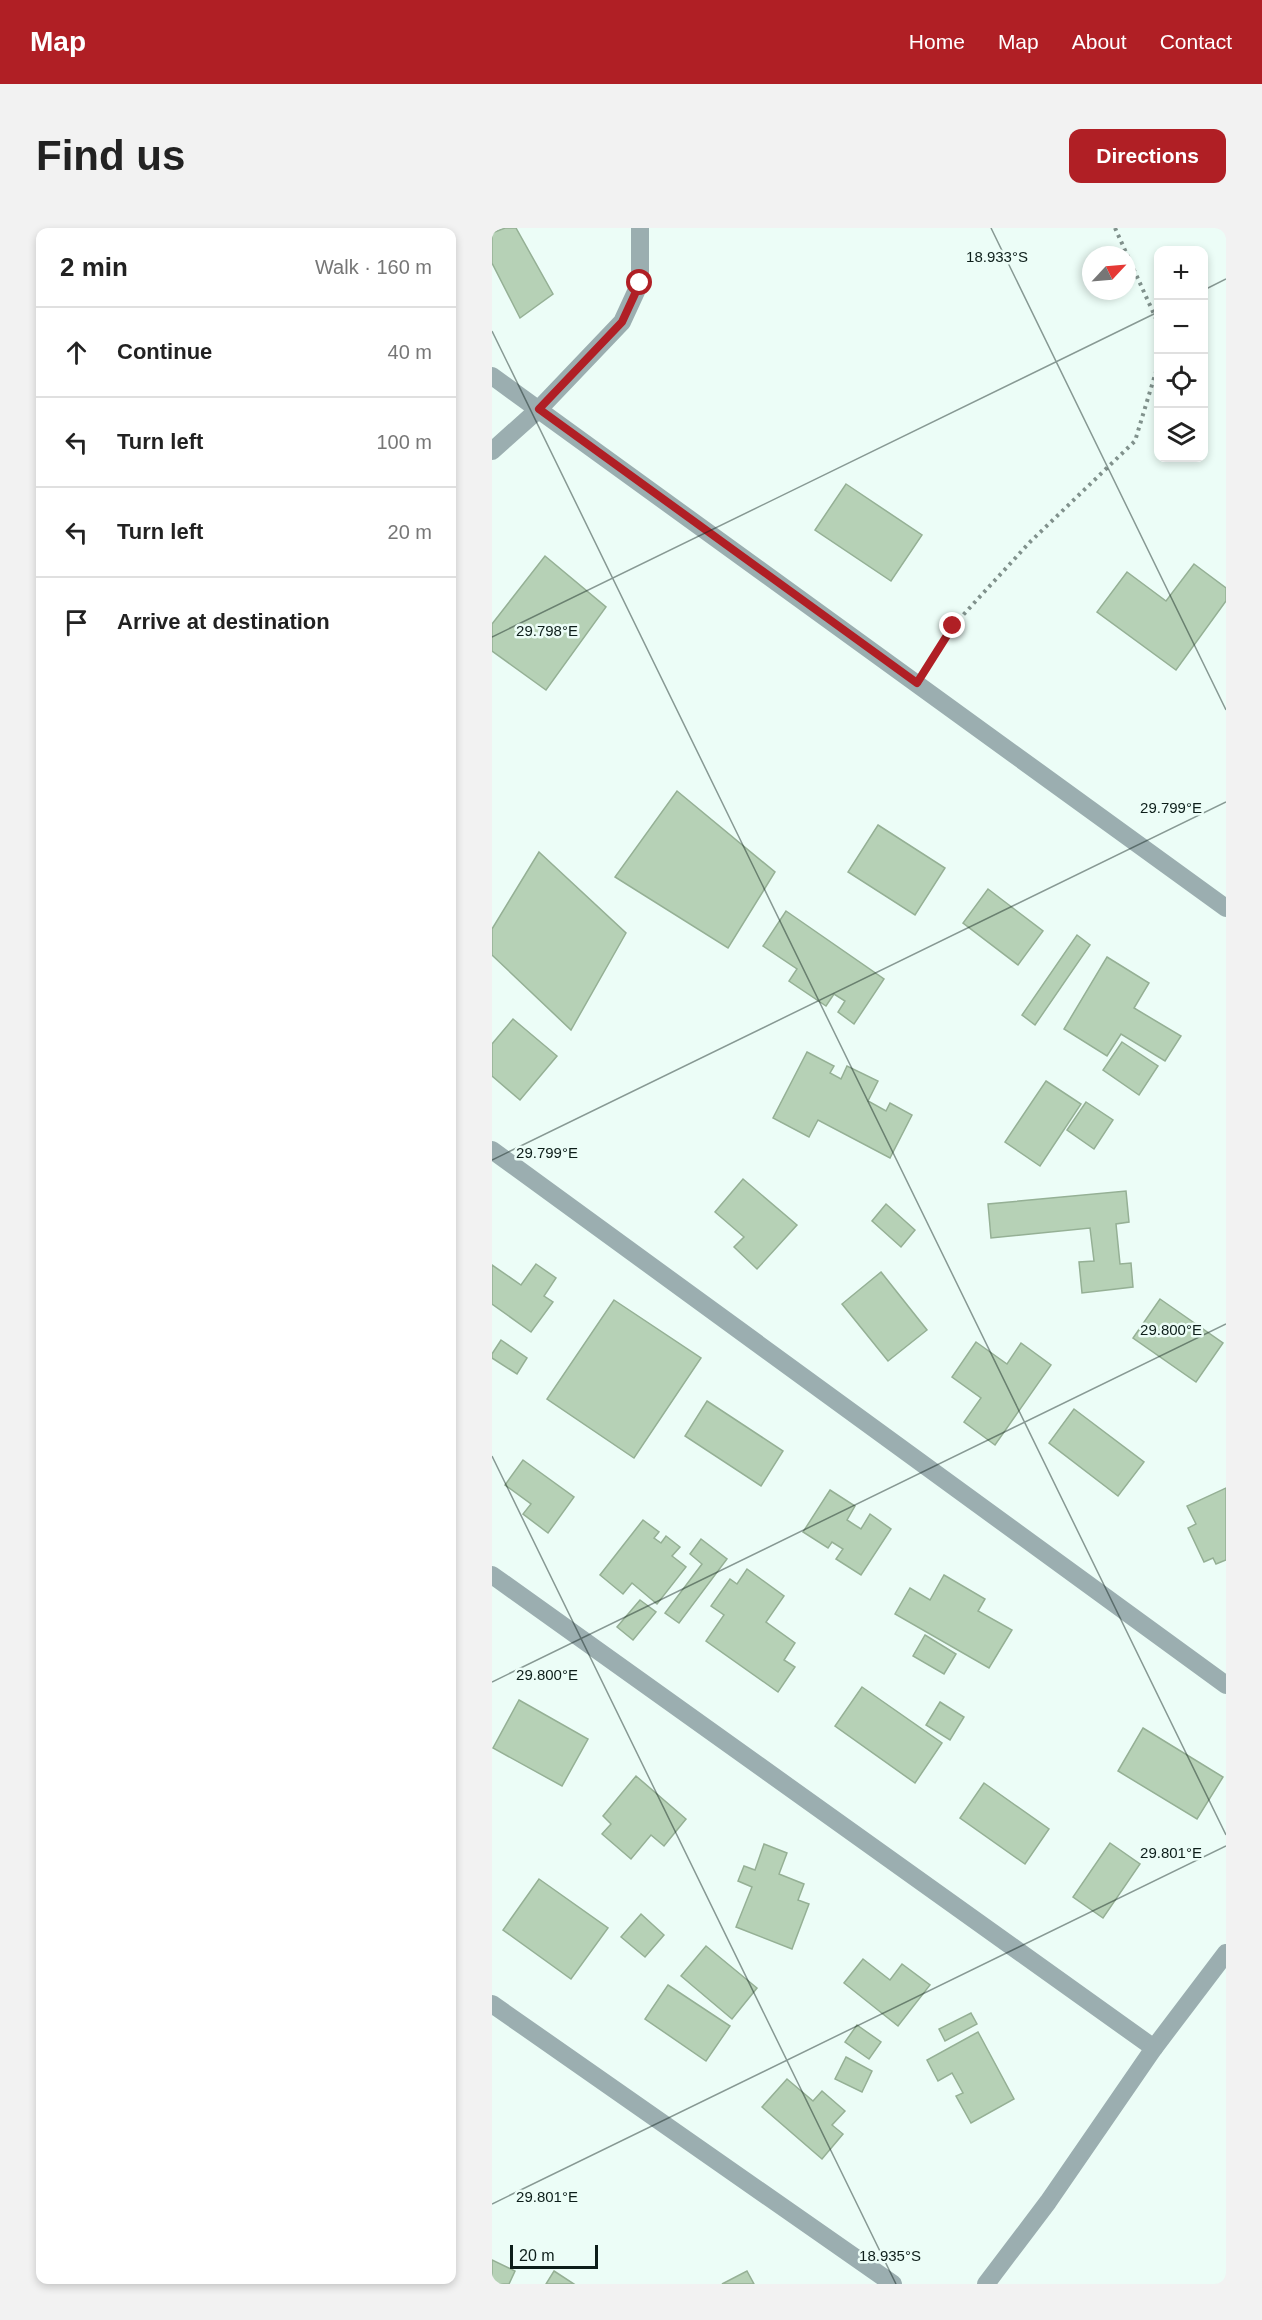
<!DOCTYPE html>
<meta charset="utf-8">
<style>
body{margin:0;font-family:Arial,sans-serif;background:#f2f2f2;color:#222}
.controls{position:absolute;right:18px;top:18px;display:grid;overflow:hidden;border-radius:12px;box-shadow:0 3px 9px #0003}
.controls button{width:54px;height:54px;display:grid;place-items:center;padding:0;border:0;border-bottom:2px solid #e0e0e0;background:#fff;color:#222;font:30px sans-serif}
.compass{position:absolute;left:590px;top:18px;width:54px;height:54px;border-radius:50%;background:#fff;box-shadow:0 3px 9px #0003;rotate:64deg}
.scale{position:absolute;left:18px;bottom:15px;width:88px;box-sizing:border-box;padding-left:6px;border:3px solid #0d1e1a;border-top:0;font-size:16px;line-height:21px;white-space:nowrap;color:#0d1e1a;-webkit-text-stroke:4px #ecfdf7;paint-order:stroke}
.stop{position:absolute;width:18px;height:18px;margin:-14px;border:4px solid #b01f25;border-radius:50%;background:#fff}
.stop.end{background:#b01f25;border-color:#fff;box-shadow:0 2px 6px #0008}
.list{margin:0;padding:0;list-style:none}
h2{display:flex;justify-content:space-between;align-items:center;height:78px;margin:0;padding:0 24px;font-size:26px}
h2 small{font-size:20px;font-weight:400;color:#767676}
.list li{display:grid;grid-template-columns:39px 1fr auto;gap:18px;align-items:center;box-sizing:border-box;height:90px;padding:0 24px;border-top:2px solid #e0e0e0}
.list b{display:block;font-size:22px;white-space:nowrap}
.list em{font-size:20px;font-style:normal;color:#767676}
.icon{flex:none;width:33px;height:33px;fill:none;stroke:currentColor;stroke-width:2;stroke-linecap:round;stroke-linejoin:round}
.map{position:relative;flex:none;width:734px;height:2056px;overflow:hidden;border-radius:12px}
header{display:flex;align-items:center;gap:36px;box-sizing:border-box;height:84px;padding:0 30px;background:#b01f25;color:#fff}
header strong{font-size:28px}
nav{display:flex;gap:33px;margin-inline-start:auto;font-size:21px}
.intro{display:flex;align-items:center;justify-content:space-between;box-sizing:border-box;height:144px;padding:0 36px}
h1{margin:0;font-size:42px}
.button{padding:15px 27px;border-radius:12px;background:#b01f25;color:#fff;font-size:21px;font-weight:700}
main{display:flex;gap:36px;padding:0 36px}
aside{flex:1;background:#fff;border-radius:12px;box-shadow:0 3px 9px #0003}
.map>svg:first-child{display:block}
.building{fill:#b6d1b6;stroke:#95b095;stroke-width:1.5}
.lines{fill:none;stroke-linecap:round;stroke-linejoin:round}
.path{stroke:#80918c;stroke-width:4;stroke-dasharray:3 4.5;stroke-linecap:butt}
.minor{stroke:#9baeb0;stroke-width:18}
.route{stroke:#b01f25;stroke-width:8}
.ticks{fill:none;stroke:#0d1e1a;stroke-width:1.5;stroke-opacity:0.45}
.ticks-label{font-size:15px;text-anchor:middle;fill:#0d1e1a;stroke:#ecfdf7;stroke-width:5;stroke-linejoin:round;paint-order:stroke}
</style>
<header>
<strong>Map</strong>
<nav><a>Home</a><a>Map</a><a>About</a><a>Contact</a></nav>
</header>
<div class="intro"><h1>Find us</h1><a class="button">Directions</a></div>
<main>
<aside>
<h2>2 min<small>Walk · 160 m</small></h2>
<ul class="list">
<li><svg class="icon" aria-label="ahead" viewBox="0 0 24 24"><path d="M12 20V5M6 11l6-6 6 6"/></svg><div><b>Continue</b></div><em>40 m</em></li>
<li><svg class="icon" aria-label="left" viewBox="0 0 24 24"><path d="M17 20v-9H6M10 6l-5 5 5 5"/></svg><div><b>Turn left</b></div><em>100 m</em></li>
<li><svg class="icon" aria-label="left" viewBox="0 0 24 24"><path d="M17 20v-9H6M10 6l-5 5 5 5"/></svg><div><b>Turn left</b></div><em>20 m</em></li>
<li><svg class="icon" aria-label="arrive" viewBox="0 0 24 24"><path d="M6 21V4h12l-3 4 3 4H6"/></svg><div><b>Arrive at destination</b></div></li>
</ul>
</aside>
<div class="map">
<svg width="734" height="2056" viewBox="0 0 734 2056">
<rect width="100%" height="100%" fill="#ecfdf7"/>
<g class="building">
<path d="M13,0H24L61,66L28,90L0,35V5Z"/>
<path d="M354,256L430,307L399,353L323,302Z"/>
<path d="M53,328L114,379L54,462L0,423V396Z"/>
<path d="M702,336L734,360V373L684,442L605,384L635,344L674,373Z"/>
<path d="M185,563L283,644L236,720L123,649Z"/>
<path d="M386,597L453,640L423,687L356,644Z"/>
<path d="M47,624L134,705L79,802L0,727V701Z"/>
<path d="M496,661L551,703L526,737L471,695Z"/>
<path d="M294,683L392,751L362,796L346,784L353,773L342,766L334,778L297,753L305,741L271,718Z"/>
<path d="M585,707L598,717L543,797L530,787Z"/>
<path d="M615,729L657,755L642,780L689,808L673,833L629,806L615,828L572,801Z"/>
<path d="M21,791L65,828L28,872L0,848V816Z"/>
<path d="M630,814L666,838L647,867L611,842Z"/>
<path d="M315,824L342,838L338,845L349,851L355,838L386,853L376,873L394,883L398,875L420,887L398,930L326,892L317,909L281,890Z"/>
<path d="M554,853L589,876L548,938L513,914Z"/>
<path d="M594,874L621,892L602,921L575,902Z"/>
<path d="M251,951L305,997L265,1041L242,1019L252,1009L223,984Z"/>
<path d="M634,963L637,994L624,996L628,1036L639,1035L641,1059L590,1065L587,1034L602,1033L598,1000L499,1010L496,976Z"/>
<path d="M394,976L423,1002L409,1019L380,993Z"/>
<path d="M44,1036L64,1050L52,1068L61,1074L39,1104L0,1076V1037L29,1057Z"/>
<path d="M389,1044L435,1102L396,1133L350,1076Z"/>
<path d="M668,1071L731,1115L704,1154L641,1110Z"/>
<path d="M122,1072L209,1130L142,1230L55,1171Z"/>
<path d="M9,1112L35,1130L25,1146L0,1130V1126Z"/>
<path d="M484,1114L515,1136L529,1115L559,1137L503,1217L472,1194L489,1170L460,1149Z"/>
<path d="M215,1173L291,1223L269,1258L193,1208Z"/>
<path d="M582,1181L652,1234L626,1268L557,1215Z"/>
<path d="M31,1232L82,1269L56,1305L31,1286L39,1276L13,1257Z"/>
<path d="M734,1260V1332L724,1336L721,1330L712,1334L696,1300L704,1296L695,1278Z"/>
<path d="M338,1262L363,1278L355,1292L369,1301L378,1286L399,1301L369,1347L344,1331L351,1321L340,1314L336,1320L311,1304Z"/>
<path d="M151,1292L167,1304L162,1310L169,1315L174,1308L188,1319L180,1328L194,1339L165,1376L140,1355L131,1366L108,1347Z"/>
<path d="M209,1311L235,1331L187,1395L173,1385L210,1336L198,1326Z"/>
<path d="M255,1341L292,1368L274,1394L303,1415L292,1432L303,1439L286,1464L214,1413L232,1387L219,1378L238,1351L245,1356Z"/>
<path d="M452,1347L493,1371L486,1383L520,1402L497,1440L403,1386L418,1360L438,1372Z"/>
<path d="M148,1372L164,1384L141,1412L125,1399Z"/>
<path d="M433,1407L464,1426L452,1446L421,1428Z"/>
<path d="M370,1459L450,1515L423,1555L343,1498Z"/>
<path d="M27,1472L96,1511L70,1558L1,1520Z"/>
<path d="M448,1474L472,1489L458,1512L434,1497Z"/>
<path d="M651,1500L731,1549L705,1591L626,1543Z"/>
<path d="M144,1548L194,1591L172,1618L159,1607L139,1631L110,1606L119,1596L111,1588Z"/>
<path d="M492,1555L557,1601L533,1636L468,1590Z"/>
<path d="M618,1615L648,1636L611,1690L581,1669Z"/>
<path d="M272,1616L295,1625L287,1646L312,1656L306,1672L317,1676L300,1721L244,1699L260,1659L246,1653L252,1638L263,1642Z"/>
<path d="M47,1651L116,1700L79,1751L11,1702Z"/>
<path d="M149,1686L172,1707L153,1729L129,1709Z"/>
<path d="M214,1718L265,1760L240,1791L189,1748Z"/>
<path d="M371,1731L398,1752L410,1736L438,1757L406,1798L352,1755Z"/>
<path d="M176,1757L238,1798L214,1833L153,1791Z"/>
<path d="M479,1785L485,1796L453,1813L447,1801Z"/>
<path d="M365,1797L389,1814L377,1831L353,1814Z"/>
<path d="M486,1804L522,1871L479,1895L464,1868L471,1865L460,1845L446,1853L435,1832Z"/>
<path d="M354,1829L380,1843L370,1864L343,1851Z"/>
<path d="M295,1851L321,1873L330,1863L353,1883L340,1897L351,1906L330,1931L270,1879Z"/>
<path d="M0,2032L23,2043L17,2056H0Z"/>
<path d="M62,2043L82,2056H54Z"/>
<path d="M255,2043L262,2056H230Z"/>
</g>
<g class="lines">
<g class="path">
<path d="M623,0L666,95"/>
<path d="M438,436L461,398L538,314L643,213L666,137"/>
</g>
<g class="minor">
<path d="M0,148L734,680"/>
<path d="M0,223L47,181L130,94L148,55V0"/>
<path d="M0,922L734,1457"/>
<path d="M0,1347L662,1820"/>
<path d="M0,1776L401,2056"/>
<path d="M494,2056L556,1974L662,1820L734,1725"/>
</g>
</g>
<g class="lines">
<path class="route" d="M148,55L130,94L47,181L425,455L461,398"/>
</g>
<path class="ticks" d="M499,0L734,482M712,62L734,51M0,103L734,1607M0,409L666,84M0,932L734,574M0,1228L404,2056M0,1454L734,1096M0,1976L734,1618"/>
<g class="ticks-label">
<text x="505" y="34">18.933°S</text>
<text x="55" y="408">29.798°E</text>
<text x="679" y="585">29.799°E</text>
<text x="55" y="930">29.799°E</text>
<text x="679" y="1107">29.800°E</text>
<text x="55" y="1452">29.800°E</text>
<text x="679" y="1630">29.801°E</text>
<text x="55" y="1974">29.801°E</text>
<text x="398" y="2033">18.935°S</text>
</g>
</svg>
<div class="controls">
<button>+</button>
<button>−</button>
<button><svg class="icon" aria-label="locate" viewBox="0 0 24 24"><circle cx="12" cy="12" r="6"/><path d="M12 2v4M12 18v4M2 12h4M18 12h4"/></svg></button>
<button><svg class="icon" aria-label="layers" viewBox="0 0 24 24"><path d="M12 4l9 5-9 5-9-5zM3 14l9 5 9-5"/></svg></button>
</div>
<svg class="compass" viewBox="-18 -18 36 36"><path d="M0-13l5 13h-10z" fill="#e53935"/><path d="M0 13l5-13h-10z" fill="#767676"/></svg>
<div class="scale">20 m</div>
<div class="stop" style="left:148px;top:55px"></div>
<div class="stop end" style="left:461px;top:398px"></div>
</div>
</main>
